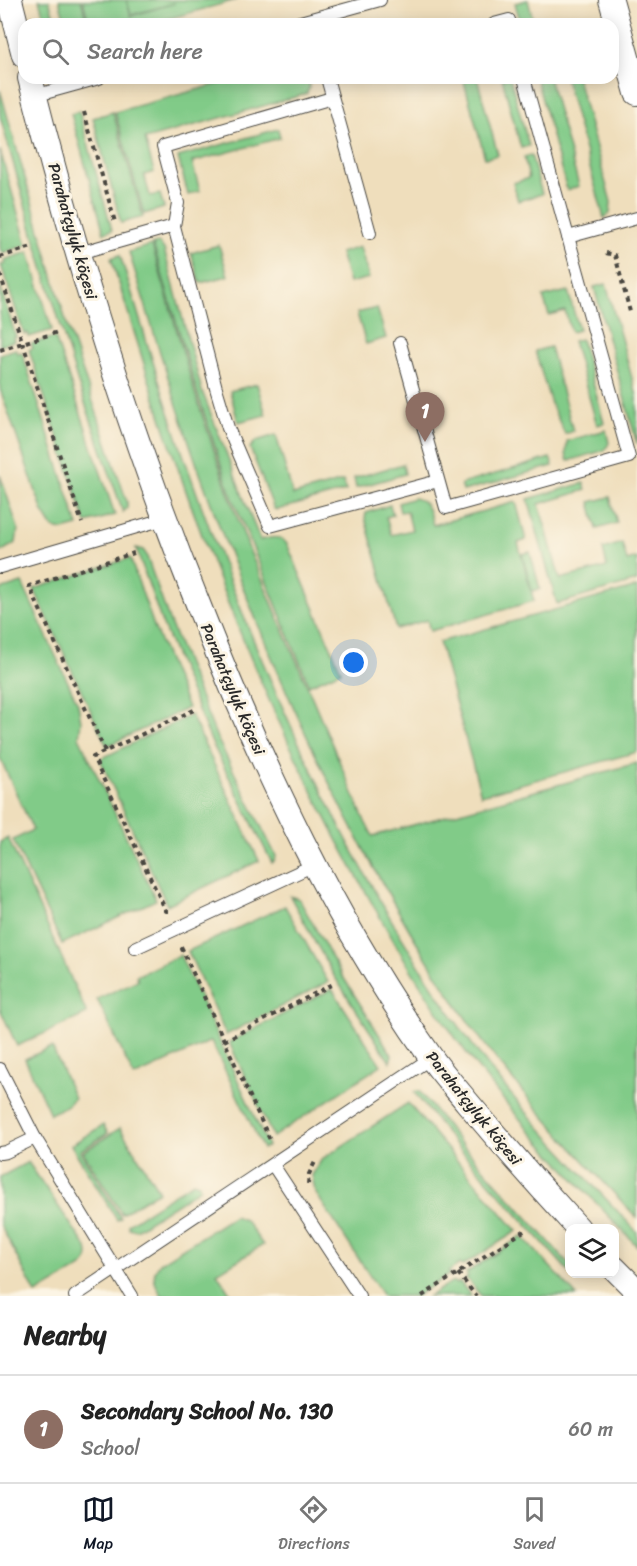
<!DOCTYPE html>
<meta charset="utf-8">
<style>
body{margin:0;font-family:Sriracha,sans-serif;background:#f6f6f6;color:#222}
.controls{position:absolute;right:18px;bottom:18px;display:grid;overflow:hidden;border-radius:12px;box-shadow:0 3px 15px #0003}
.controls button{width:54px;height:54px;display:grid;place-items:center;padding:0;border:0;border-bottom:2px solid #e0e0e0;background:#fff;color:#222;font:30px sans-serif}
.you{position:absolute;left:354px;top:663px;width:21px;height:21px;margin:-15px;border:4px solid #fff;border-radius:50%;background:#1a73e8;box-shadow:0 0 0 9px #1a73e833}
.badge{display:grid;place-items:center;width:39px;height:39px;border-radius:50%;background:#111827;color:#fff;font-size:20px;font-weight:700}
.pin{position:absolute;translate:-50% -50px;filter:drop-shadow(0 2px 3px #0008)}
.pin::after{content:'';position:absolute;top:32px;width:21px;height:18px;background:inherit;clip-path:polygon(0 0,100% 0,50% 100%)}
.list{margin:0;padding:0;list-style:none}
h2{display:flex;justify-content:space-between;align-items:center;height:78px;margin:0;padding:0 24px;font-size:26px}
h2 small{font-size:20px;font-weight:400;color:#767676}
.list li{display:grid;grid-template-columns:39px 1fr auto;gap:18px;align-items:center;box-sizing:border-box;height:108px;padding:0 24px;border-top:2px solid #e0e0e0}
.list b{display:block;font-size:22px;white-space:nowrap}
.list p{margin:0;font-size:20px;white-space:nowrap;color:#767676}
.list em{font-size:20px;font-style:normal;color:#767676}
.icon{flex:none;width:33px;height:33px;fill:none;stroke:currentColor;stroke-width:2;stroke-linecap:round;stroke-linejoin:round}
.map{position:relative;flex:none;width:637px;height:1296px;overflow:hidden}
.search{position:absolute;background:#fff;box-shadow:0 3px 15px #0003;left:18px;right:18px;top:18px;height:66px;display:flex;align-items:center;gap:15px;box-sizing:border-box;padding:0 21px;border-radius:18px;color:#767676;font-size:22px}
.sheet{height:186px;background:#fff}
nav{display:flex;justify-content:space-around;align-items:center;box-sizing:border-box;height:84px;border-top:2px solid #e0e0e0;background:#fff;font-size:16px;color:#767676}
nav a{display:grid;justify-items:center;gap:3px}
nav .on{color:#111827}
.map>svg:first-child{display:block}
.green{fill:#81cb88;stroke:#567b5a;stroke-width:1.5}
.lines{fill:none;stroke-linecap:round;stroke-linejoin:round}
.lane-casing{stroke:#484641;stroke-width:14}
.street-casing{stroke:#484641;stroke-width:26}
.path{stroke:#484641;stroke-width:4;stroke-dasharray:4.5 4.5;stroke-linecap:butt}
.lane{stroke:#fff;stroke-width:12}
.street{stroke:#fff;stroke-width:24}
.labels{text-anchor:middle;dominant-baseline:central;stroke-width:6;stroke-linejoin:round;paint-order:stroke}
.street-label{font-size:16px;fill:#2b2b2b;stroke:#fcf5e5}
</style>
<div class="map">
<svg width="637" height="1296" viewBox="0 0 637 1296">
<rect width="100%" height="100%" fill="#fcf5e5"/>
<filter id="ink" filterUnits="userSpaceOnUse"><feTurbulence type="fractalNoise" baseFrequency=".0167" numOctaves="2"/><feDisplacementMap in="SourceGraphic" scale="12" xChannelSelector="R" yChannelSelector="G"/><feConvolveMatrix kernelMatrix="1 2 1 2 8 2 1 2 1" color-interpolation-filters="sRGB"/></filter>
<filter id="wash" filterUnits="userSpaceOnUse"><feTurbulence type="fractalNoise" baseFrequency=".008" numOctaves="4" result="noise"/><feDisplacementMap in="SourceGraphic" scale="24" xChannelSelector="R" yChannelSelector="G"/><feGaussianBlur stdDeviation="1.35" result="paint"/><feColorMatrix in="noise" values="0 0 0 0 0 0 0 0 0 0 0 0 0 0 0 0 0 1.4 0 .05"/><feComposite in="paint" operator="in"/></filter>
<g filter="url(#wash)">
<rect width="100%" height="100%" fill="#efdebc"/>
<g class="green">
<path d="M39,0H49L56,24H46Z"/>
<path d="M59,0H81L88,24H66Z"/>
<path d="M83,0H126L131,16L175,3L131,15L127,0H236L150,24H89Z"/>
<path d="M528,0L534,24H521L515,3Z"/>
<path d="M240,78H309V89L306,94L145,139L154,172L144,175L150,196L160,194L164,208L144,214L115,112Z"/>
<path d="M463,78H477L498,155L485,158Z"/>
<path d="M502,78H510L529,146L521,148Z"/>
<path d="M536,78H549L579,186L567,190Z"/>
<path d="M565,78H577L611,202L610,213L604,218Z"/>
<path d="M0,90L67,325L127,502V508L123,512L77,380L36,244L0,116Z"/>
<path d="M79,111L112,230L104,233L71,114Z"/>
<path d="M113,112L143,217L121,223L93,118Z"/>
<path d="M278,129L280,138L192,162L200,191L188,195L178,157Z"/>
<path d="M0,150L27,245L2,253L0,248Z"/>
<path d="M531,155L542,194L518,201L513,183L529,178L524,157Z"/>
<path d="M159,243L164,249L202,391L260,540C271,538 279,534 287,544L341,671L309,685L230,492L197,392L153,244Z"/>
<path d="M152,245L195,393L228,492L249,549L366,824L373,836L637,763V1218C578,1154 517,1091 467,1020C437,978 411,933 385,888C309,755 250,613 198,468C173,397 151,324 129,252Z"/>
<path d="M219,245L228,276L200,283L191,253Z"/>
<path d="M360,247L369,278L349,283L340,253Z"/>
<path d="M29,252L52,330L29,337L28,333L24,334L1,265L5,264L4,260Z"/>
<path d="M120,255C143,328 164,402 190,474C258,667 346,866 464,1033C514,1105 578,1168 637,1232V1246C575,1180 510,1114 457,1040C426,997 399,951 373,905C295,769 231,622 180,474C155,403 134,330 111,258Z"/>
<path d="M606,284L637,396V444L594,287Z"/>
<path d="M0,286L16,337L13,338L14,341L0,346Z"/>
<path d="M568,291L579,330L571,332L565,311L549,315L543,297Z"/>
<path d="M377,308L386,338L366,344L357,313Z"/>
<path d="M55,337L115,515L86,523L29,350L33,348L31,344Z"/>
<path d="M581,339L604,423L597,425L573,341Z"/>
<path d="M550,347L573,431L565,434L551,404L535,351Z"/>
<path d="M16,349L17,353L22,352L78,526L63,530L53,528L43,512L0,389V354Z"/>
<path d="M257,384L266,415L238,422L230,391Z"/>
<path d="M606,430L609,443L605,450L568,461L566,454L567,441Z"/>
<path d="M276,435L293,495L343,481L346,491L277,510L274,509L250,448L256,441Z"/>
<path d="M550,458L553,466L463,491L461,484Z"/>
<path d="M403,464L405,474L356,488L354,478Z"/>
<path d="M0,475L18,528L16,543L0,552Z"/>
<path d="M584,483L586,490L539,504L560,579L607,567L603,549L622,543L627,561L637,558V581L557,604L528,499Z"/>
<path d="M610,497L617,523L597,529L590,502Z"/>
<path d="M414,498C429,501 429,513 433,525L516,502L526,540L518,543L534,601L430,631L427,620L396,629L365,518L366,513L390,505L393,515L386,517L391,535L412,530L407,511L400,512L398,503Z"/>
<path d="M136,548L143,550L146,554L169,620L217,738L276,856L275,860L272,863L211,741L162,623Z"/>
<path d="M530,552L540,589L532,591L522,554Z"/>
<path d="M130,558L155,629L188,708L107,746L34,589Z"/>
<path d="M22,583L78,704L81,721L79,737L156,900L62,944L13,840L33,830L0,758V590Z"/>
<path d="M637,587V752L481,795L439,642Z"/>
<path d="M191,715L259,861L167,905L100,759Z"/>
<path d="M8,838L87,1014L17,1046L0,1009V842Z"/>
<path d="M290,896L299,899L340,972L392,1055L390,1062L334,976Z"/>
<path d="M285,906L328,982L226,1035L188,951Z"/>
<path d="M180,955L268,1146L263,1149L211,1041L134,1077L97,999L138,980L136,976Z"/>
<path d="M332,989L381,1065L273,1137L229,1042Z"/>
<path d="M52,1047L74,1098L68,1105L50,1114L25,1059Z"/>
<path d="M417,1091L420,1092L458,1140L569,1264V1272L454,1143L414,1092Z"/>
<path d="M408,1103L517,1231L462,1266L460,1264L448,1272L450,1274L416,1296H383L315,1192L312,1175L322,1159Z"/>
<path d="M103,1125L108,1133L80,1151L121,1218L117,1220L71,1145Z"/>
<path d="M120,1128L159,1191L122,1214L83,1152Z"/>
<path d="M28,1162L87,1248C89,1255 88,1262 82,1267L36,1294L0,1224V1177Z"/>
<path d="M193,1182L199,1184L200,1188L198,1190L136,1230L129,1228L128,1225L131,1222Z"/>
<path d="M234,1216L245,1220L263,1245L217,1273L232,1296H162C154,1283 150,1274 161,1262Z"/>
<path d="M522,1236L577,1296H481L466,1278L468,1276L466,1273Z"/>
<path d="M453,1281L456,1284L460,1282L471,1296H429Z"/>
</g>
</g>
<g filter="url(#ink)">
<g class="lines">
<defs>
<g id="lane">
<path d="M293,24L380,0"/>
<path d="M494,24L509,20L510,24"/>
<path d="M327,78L370,233"/>
<path d="M34,96L99,78"/>
<path d="M332,98L163,147L178,203L174,226L216,388L228,428L270,526L438,481"/>
<path d="M568,237L637,218"/>
<path d="M79,253L174,226"/>
<path d="M400,343L446,508L629,457L524,78"/>
<path d="M0,567L164,519"/>
<path d="M135,948L314,865"/>
<path d="M0,1069L35,1138L132,1296"/>
<path d="M0,1153L6,1152L35,1138"/>
<path d="M273,1165L359,1296"/>
<path d="M75,1296L431,1058"/>
</g>
<g id="street">
<path d="M10,0L24,55"/>
<path d="M611,0L637,93"/>
<path d="M30,78C76,260 132,441 202,614C263,769 334,920 430,1056C441,1072 455,1087 467,1102C503,1145 540,1187 578,1228"/>
<path d="M614,1268L637,1291"/>
</g>
</defs>
<use href="#lane" class="lane-casing"/>
<use href="#street" class="street-casing"/>
<g class="path">
<path d="M84,112L115,222"/>
<path d="M606,253L615,255L630,312"/>
<path d="M0,257L32,247"/>
<path d="M0,274L82,523"/>
<path d="M0,350L58,332"/>
<path d="M105,751L29,586L134,553"/>
<path d="M168,911H166L93,757L194,710"/>
<path d="M184,948L182,949L271,1142"/>
<path d="M224,1041L333,984"/>
<path d="M308,1184L309,1174L316,1160"/>
<path d="M458,1273L476,1296"/>
<path d="M422,1296L524,1231"/>
</g>
<use href="#lane" class="lane"/>
<use href="#street" class="street"/>
</g>
</g>
<g class="labels">
<g class="street-label">
<text transform="translate(73 231) rotate(74)">Parahatçylyk köçesi</text>
<text transform="translate(233 689) rotate(67)">Parahatçylyk köçesi</text>
<text transform="translate(474 1108) rotate(51)">Parahatçylyk köçesi</text>
</g>
</g>
</svg>
<div class="controls">
<button><svg class="icon" aria-label="layers" viewBox="0 0 24 24"><path d="M12 4l9 5-9 5-9-5zM3 14l9 5 9-5"/></svg></button>
</div>
<div class="you"></div>
<div class="pin badge" style="left:425px;top:442px;background:#8d6e63">1</div>
<div class="search"><svg class="icon" aria-label="search" viewBox="0 0 24 24"><circle cx="10" cy="10" r="6"/><path d="M15 15l6 6"/></svg>Search here</div>
</div>
<section class="sheet">
<h2>Nearby<small></small></h2>
<ul class="list">
<li><span class="badge" style="background:#8d6e63">1</span><div><b>Secondary School No. 130</b><p>School</p></div><em>60 m</em></li>
</ul>
</section>
<nav>
<a class="on"><svg class="icon" aria-label="map" viewBox="0 0 24 24"><path d="M3 6l6-2 6 2 6-2v14l-6 2-6-2-6 2zM9 4v14M15 6v14"/></svg>Map</a>
<a><svg class="icon" aria-label="directions" viewBox="0 0 24 24"><path d="M12 3l9 9-9 9-9-9zM9 14v-3h6M13 9l2 2-2 2"/></svg>Directions</a>
<a><svg class="icon" aria-label="saved" viewBox="0 0 24 24"><path d="M7 4h10v16l-5-4-5 4z"/></svg>Saved</a>
</nav>
